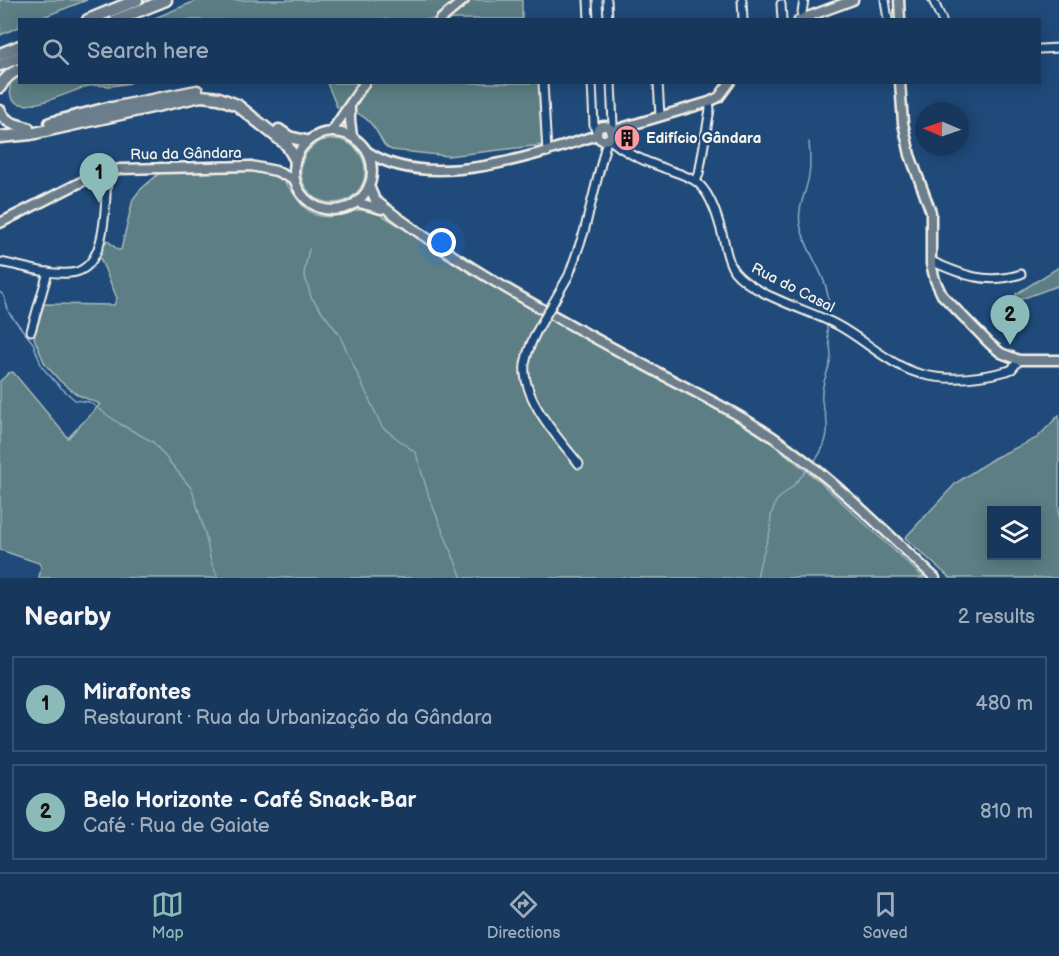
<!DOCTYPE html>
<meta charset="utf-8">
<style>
body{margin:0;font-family:"Balsamiq Sans",sans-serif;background:#244365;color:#f1f3f6}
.controls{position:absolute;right:18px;bottom:18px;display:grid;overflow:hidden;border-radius:0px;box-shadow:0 3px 15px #0003}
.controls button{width:54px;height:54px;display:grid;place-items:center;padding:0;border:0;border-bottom:2px solid #365272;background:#17385c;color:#f1f3f6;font:30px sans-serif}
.compass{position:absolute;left:915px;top:102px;width:54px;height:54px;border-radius:50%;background:#17385c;box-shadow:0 3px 15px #0003;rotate:272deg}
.you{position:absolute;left:442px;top:243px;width:21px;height:21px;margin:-15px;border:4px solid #fff;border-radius:50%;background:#1a73e8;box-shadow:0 0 0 9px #1a73e833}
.badge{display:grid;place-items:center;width:39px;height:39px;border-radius:50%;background:#8bbbb9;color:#111;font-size:20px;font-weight:700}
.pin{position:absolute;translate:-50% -50px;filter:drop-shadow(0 2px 3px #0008)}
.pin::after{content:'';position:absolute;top:32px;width:21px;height:18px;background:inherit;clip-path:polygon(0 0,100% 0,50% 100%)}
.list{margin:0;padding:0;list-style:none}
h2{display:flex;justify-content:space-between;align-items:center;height:78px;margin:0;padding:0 24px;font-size:26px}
h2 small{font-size:20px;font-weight:400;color:#9eacbb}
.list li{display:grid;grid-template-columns:39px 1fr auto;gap:18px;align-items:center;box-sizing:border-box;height:96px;margin:0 12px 12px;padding:0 12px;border:2px solid #365272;border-radius:0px}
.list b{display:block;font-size:22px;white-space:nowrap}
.list p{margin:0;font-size:20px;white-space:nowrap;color:#9eacbb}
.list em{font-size:20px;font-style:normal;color:#9eacbb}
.icon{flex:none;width:33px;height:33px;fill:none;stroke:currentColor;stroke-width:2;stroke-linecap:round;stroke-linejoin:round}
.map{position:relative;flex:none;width:1059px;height:578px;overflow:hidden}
.search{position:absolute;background:#17385c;box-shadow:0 3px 15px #0003;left:18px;right:18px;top:18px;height:66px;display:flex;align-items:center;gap:15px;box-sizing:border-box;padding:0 21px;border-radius:0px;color:#9eacbb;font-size:22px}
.sheet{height:294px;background:#17385c}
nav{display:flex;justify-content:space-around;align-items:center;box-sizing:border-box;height:84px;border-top:2px solid #365272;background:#17385c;font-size:16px;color:#9eacbb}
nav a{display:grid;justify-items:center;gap:3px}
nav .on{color:#8bbbb9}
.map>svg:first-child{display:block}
.green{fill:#5b7e84;stroke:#a8b8b6;stroke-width:1.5;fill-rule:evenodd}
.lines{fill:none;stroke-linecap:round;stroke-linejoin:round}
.stream{stroke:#8fabc2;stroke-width:1.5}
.minor-casing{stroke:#f4f1e8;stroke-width:11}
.major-casing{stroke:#f4f1e8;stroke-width:13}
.highway-casing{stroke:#f4f1e8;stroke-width:15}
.minor{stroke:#1f4a7a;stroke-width:7}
.major{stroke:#6c7d8c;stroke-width:8}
.highway{stroke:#6c7d8c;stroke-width:10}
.minor-bridge-casing{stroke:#f4f1e8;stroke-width:11;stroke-linecap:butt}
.minor-bridge{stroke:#1f4a7a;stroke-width:7}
.labels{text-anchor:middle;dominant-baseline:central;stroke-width:5;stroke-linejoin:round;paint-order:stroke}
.poi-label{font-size:15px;font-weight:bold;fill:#f4f1e8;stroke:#1f4a7a;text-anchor:start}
.street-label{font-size:15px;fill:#f4f1e8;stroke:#1f4a7a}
</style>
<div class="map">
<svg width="1059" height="578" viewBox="0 0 1059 578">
<rect width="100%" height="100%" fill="#1f4a7a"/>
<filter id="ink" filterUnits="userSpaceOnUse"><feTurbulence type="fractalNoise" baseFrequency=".0167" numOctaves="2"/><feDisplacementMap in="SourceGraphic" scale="12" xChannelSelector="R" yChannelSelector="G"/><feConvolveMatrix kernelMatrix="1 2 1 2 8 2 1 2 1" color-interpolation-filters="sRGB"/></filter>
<g filter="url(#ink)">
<g class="green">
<path d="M0,0H87L38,19L20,20L19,27L0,35Z"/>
<path d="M198,0H522V19L150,20Z"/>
<path d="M19,73L20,82L131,83C124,84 116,86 108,86C102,86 95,84 89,86C72,89 0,130 11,80Z"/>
<path d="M327,83H540L542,145L448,156L392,150C383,147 382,140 377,132C368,117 354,109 337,107Z"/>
<circle cx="333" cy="171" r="32"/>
<path d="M163,170H246C257,171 269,171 278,177C292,184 296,206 314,214C335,223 352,206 373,210L544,312L725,413L767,440L819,481L924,578H39L41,567L39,563L0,550V381L9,373L13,372L68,438L100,404L78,395L60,381L45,364L34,338L44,304L114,305L117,298L98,253L107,240L118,250H121L133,199L140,190Z"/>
<path d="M1059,267V300L1057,286L1016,301V294Z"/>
<path d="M1059,415V578H950L905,538L956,483L994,458L1037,438ZM992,511H1036V556H992Z"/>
</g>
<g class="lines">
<g class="stream">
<path d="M809,142C810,153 811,164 809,175C807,191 797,207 800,224C806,257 834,279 828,316"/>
<path d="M309,249L304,273L311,297L339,334L382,427L416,453L429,497L462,578"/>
<path d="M0,292L4,296L9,313L33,343L42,367L58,385L75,400L89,402L120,424L153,442L192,489L205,533L211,562L218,578"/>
<path d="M814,462C822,452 829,437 827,423C826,413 820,404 822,392C823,379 830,369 831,356C831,345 826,335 827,324"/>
<path d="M757,578L760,563L770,532L771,516L776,501L792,487L808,469"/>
</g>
<defs>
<g id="minor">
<path d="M588,0L589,20"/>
<path d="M607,0L608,20"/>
<path d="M742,0L743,20"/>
<path d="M885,0L888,20"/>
<path d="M933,0L942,20"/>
<path d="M781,4L782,20"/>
<path d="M801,19L804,0"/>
<path d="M1040,49L1059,48"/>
<path d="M543,82L547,152"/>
<path d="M592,82L594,126L597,132"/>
<path d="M658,82L660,116"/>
<path d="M609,129L613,125L611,82"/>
<path d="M609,139C623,151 643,161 661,167C673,172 688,175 698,183C713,197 719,222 724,241C726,251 728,262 734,271C754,296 810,310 839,326C866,341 891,366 921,374C949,382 979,378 1007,371L1012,369L1019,360"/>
<path d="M696,181L699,174L710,109L709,102"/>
<path d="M931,261C962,275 987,285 1021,274"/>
<path d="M0,262C22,266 47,275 70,273C109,271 105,200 107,172"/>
<path d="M553,303L569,275L584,232L607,140"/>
<path d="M542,322C534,335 528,348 525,364C521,398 559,439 579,464"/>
<path d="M31,331L48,272"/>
</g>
<g id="major">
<path d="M899,0L900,20"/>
<path d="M440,20L464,0"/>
<path d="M799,20L853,0"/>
<path d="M900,82L903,123L910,155L931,212V264L935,280L942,295L990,344L1001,353L1019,360H1059"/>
<path d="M350,105V120L352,136"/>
<circle cx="604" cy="133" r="7"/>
<path d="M332,131L365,82"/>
<path d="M611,131L709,102L719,97L730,82"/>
<circle cx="333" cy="171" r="39"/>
<path d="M368,152C427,192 536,156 597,135"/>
<path d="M369,186L375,200C462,269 562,320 659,373C689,389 721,405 751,423C819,464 877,524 935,578"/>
<path d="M356,202L381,209"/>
<path d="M0,223L93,176L120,169L251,166L276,171L294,180"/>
</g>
<g id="highway">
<path d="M88,20L137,0"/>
<path d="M116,20L166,0"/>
<path d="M0,54L20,46"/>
<path d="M0,65L20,57"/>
<path d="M0,87C4,78 11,73 20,69"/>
<path d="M102,110L197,91"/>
<path d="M0,111C5,123 16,125 28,128"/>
<path d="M50,123L108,108"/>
<path d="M279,130L289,137L306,141"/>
<path d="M0,137L31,134L201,96L219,98L237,105L287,145L295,159"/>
</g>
</defs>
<use href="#minor" class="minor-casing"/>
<use href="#major" class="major-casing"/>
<use href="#highway" class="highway-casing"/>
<use href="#minor" class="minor"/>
<use href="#major" class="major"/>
<use href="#highway" class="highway"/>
<defs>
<path id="minor-bridge" d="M542,322L553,303"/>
</defs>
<use href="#minor-bridge" class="minor-bridge-casing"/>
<use href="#minor-bridge" class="minor-bridge"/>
</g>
</g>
<defs>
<symbol id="building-disc" viewBox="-11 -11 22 22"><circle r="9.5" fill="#ff9aa2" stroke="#1f4a7a"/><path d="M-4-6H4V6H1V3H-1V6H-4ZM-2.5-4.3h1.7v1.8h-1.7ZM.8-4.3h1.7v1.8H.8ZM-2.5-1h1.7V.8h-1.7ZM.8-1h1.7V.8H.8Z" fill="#111"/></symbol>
</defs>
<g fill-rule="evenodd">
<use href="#building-disc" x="612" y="123" width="30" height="30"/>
</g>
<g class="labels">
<g class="poi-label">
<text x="646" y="138">Edifício Gândara</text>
</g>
<g class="street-label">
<text transform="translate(186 154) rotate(-1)">Rua da Gândara</text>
<text transform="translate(793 288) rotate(27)">Rua do Casal</text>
</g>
</g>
</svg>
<div class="controls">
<button><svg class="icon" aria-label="layers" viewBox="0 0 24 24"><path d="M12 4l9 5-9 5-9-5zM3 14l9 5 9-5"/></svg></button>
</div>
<svg class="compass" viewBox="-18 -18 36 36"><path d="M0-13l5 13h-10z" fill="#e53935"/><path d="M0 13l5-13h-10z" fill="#9eacbb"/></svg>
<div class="you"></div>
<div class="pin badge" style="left:99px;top:203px">1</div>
<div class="pin badge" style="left:1010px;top:345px">2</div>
<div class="search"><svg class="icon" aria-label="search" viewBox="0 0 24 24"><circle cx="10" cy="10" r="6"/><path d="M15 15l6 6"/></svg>Search here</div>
</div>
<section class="sheet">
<h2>Nearby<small>2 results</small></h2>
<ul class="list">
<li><span class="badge">1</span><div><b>Mirafontes</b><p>Restaurant · Rua da Urbanização da Gândara</p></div><em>480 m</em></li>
<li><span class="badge">2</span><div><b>Belo Horizonte - Café Snack-Bar</b><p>Café · Rua de Gaiate</p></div><em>810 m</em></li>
</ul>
</section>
<nav>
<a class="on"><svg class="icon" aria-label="map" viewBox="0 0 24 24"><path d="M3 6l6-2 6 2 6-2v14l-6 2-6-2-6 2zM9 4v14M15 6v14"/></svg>Map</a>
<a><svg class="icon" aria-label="directions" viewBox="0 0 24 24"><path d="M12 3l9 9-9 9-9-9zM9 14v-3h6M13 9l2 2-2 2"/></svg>Directions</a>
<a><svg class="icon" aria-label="saved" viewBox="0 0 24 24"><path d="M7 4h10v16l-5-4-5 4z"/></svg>Saved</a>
</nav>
